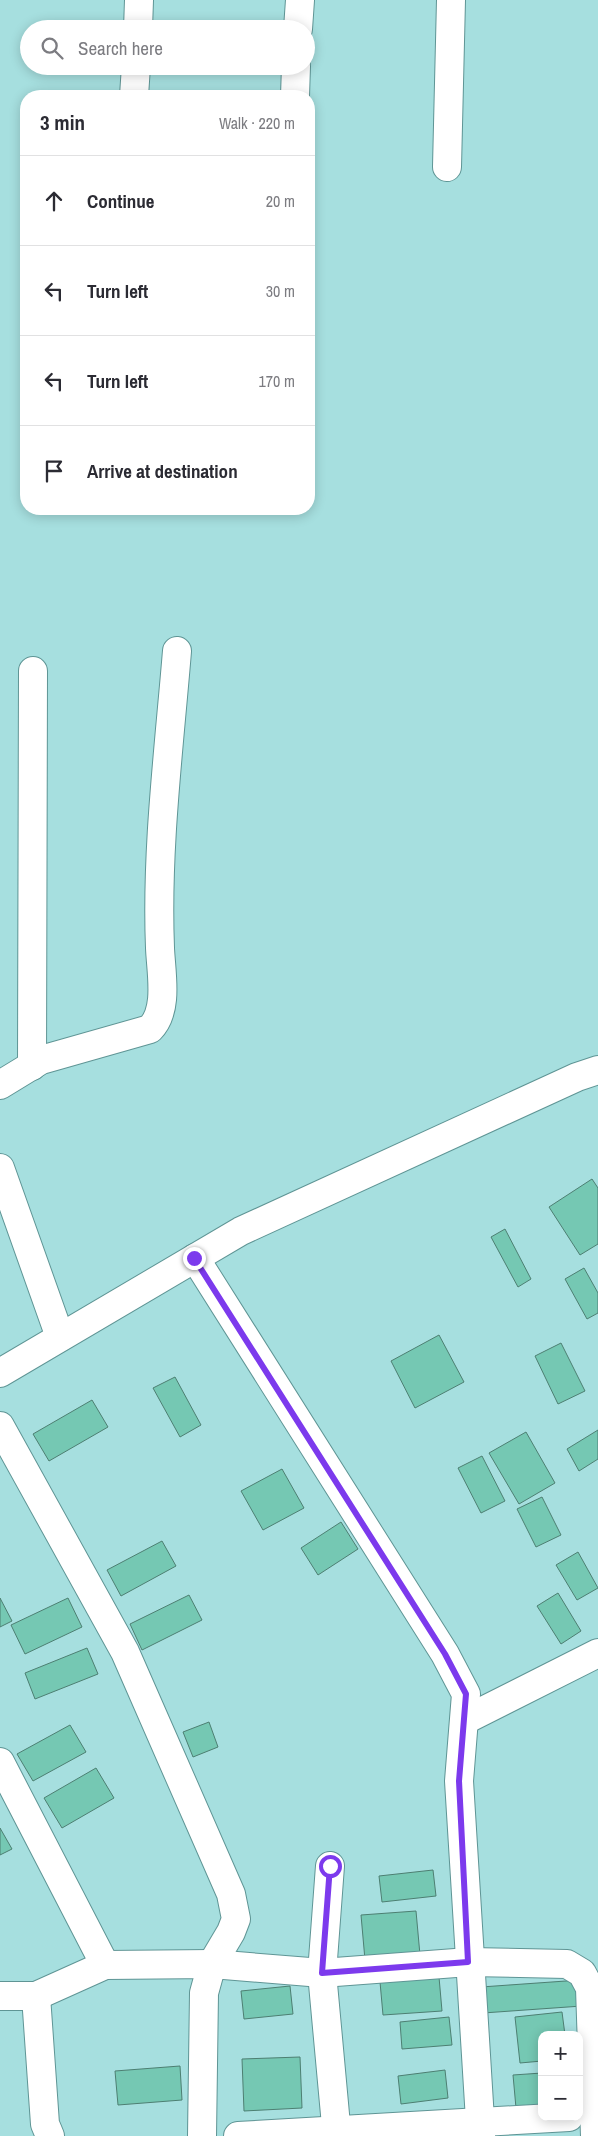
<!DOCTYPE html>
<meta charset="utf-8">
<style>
body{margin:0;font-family:"Archivo Narrow",sans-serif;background:#f7f7f7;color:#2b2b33}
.controls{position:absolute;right:15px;bottom:15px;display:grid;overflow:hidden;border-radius:10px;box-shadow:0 2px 12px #0003}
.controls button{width:45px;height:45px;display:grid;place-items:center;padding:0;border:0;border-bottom:1px solid #e1e1e2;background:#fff;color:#2b2b33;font:25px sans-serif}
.stop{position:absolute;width:15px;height:15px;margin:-11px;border:4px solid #7c3aed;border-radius:50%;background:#fff}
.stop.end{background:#7c3aed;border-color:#fff;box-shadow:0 1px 5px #0008}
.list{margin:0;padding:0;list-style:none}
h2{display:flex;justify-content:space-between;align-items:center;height:65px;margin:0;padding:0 20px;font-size:21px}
h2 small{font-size:16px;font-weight:400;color:#7c7c81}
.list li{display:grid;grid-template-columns:32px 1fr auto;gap:15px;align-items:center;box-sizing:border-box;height:90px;padding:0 20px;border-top:1px solid #e1e1e2}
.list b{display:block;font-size:19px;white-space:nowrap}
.list em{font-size:16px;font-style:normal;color:#7c7c81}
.icon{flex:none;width:28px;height:28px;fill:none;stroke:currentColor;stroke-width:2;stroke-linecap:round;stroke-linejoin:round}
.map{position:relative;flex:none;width:598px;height:2136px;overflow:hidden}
.search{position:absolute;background:#fff;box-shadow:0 2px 12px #0003;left:20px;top:20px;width:295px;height:55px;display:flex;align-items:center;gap:12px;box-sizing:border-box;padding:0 18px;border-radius:28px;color:#7c7c81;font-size:19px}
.panel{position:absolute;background:#fff;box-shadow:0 2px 12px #0003;left:20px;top:90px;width:295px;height:425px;border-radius:20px}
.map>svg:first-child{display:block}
.building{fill:#75c8b3;stroke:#4d7f72}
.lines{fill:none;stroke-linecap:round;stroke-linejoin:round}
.minor-casing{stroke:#5f9595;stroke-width:30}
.tertiary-casing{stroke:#5f9595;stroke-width:30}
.minor{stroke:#fff;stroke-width:28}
.tertiary{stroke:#fff;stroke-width:28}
.route{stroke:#7c3aed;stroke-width:6}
</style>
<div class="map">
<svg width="598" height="2136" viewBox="0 0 598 2136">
<rect width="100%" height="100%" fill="#a6dfdf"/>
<g class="building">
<path d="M592,1179L598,1188V1244L580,1255L549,1207Z"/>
<path d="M505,1229L531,1279L518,1287L491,1237Z"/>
<path d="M584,1268L598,1293V1313L587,1319L565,1279Z"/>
<path d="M439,1335L464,1382L415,1408L391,1361Z"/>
<path d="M561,1343L585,1391L558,1404L535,1356Z"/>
<path d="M175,1377L201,1425L180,1437L153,1388Z"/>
<path d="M92,1400L108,1427L49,1461L33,1434Z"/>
<path d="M598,1430V1459L579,1471L567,1449Z"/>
<path d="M526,1432L555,1483L519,1504L489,1453Z"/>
<path d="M482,1456L505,1501L481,1513L458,1468Z"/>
<path d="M282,1469L304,1508L263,1530L241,1491Z"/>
<path d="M542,1497L561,1535L536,1547L517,1509Z"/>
<path d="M341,1522L358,1549L318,1575L301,1548Z"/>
<path d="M162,1541L176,1566L121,1596L107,1570Z"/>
<path d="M578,1552L598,1588L577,1600L556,1565Z"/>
<path d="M558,1593L581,1631L561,1644L537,1606Z"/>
<path d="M189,1595L202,1620L142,1650L130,1624Z"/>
<path d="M0,1598L12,1621L0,1627Z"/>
<path d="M68,1598L82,1627L25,1654L11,1625Z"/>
<path d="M87,1648L98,1674L35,1699L25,1673Z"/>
<path d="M209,1722L218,1747L193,1757L183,1732Z"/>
<path d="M70,1725L86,1752L33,1781L17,1754Z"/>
<path d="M96,1768L114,1798L62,1828L44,1798Z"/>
<path d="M0,1828L12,1849L0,1855Z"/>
<path d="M433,1870L436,1896L382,1902L379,1876Z"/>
<path d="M416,1911L420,1955L365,1960L361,1915Z"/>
<path d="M439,1977L442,2011L383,2015L380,1982Z"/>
<path d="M580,1980L582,2006L483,2013L481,1987Z"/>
<path d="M290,1986L293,2014L244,2019L241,1991Z"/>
<path d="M562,2012L565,2035H542V2061L520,2063L515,2017Z"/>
<path d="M449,2017L452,2045L402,2049L400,2022Z"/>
<path d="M300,2057L302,2108L244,2111L242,2059Z"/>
<path d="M180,2066L182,2100L118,2105L115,2071Z"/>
<path d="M445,2070L448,2098L401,2104L398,2076Z"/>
<path d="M542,2073V2105L516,2108L513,2075Z"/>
</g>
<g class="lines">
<defs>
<g id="minor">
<path d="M138,29L139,0"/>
<path d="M298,29L300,0"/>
<path d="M134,96L136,66"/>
<path d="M295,96L296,66"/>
<path d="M447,167L451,0"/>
<path d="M32,1066L33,671"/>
<path d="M0,1085L41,1060L150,1029C169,1010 161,973 160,948C156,850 169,749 177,651"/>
<path d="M0,1168L60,1337"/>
<path d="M195,1258L445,1654L466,1694L459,1781L481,2136"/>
<path d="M0,1426L125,1652L231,1894L236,1919L231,1932L212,1964L204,1993L202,2136"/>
<path d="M465,1720L598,1653"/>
<path d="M0,1762L105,1965"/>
<path d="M330,1866L322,1973L337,2136"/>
<path d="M0,1996H36L105,1965L212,1964L322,1973L469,1962L567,1964L582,1973L590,1988L595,2136"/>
<path d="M36,1996L45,2124L50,2136"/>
<path d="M238,2136L569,2117"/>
</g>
<path id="tertiary" d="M0,1373L241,1231L577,1077L598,1070"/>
</defs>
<use href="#minor" class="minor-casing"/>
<use href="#tertiary" class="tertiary-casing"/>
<use href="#minor" class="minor"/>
<use href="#tertiary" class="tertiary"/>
</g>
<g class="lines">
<path class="route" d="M194,1258L445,1654L466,1694L459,1781L468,1962L322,1973L330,1866"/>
</g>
</svg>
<div class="controls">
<button>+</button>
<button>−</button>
</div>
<div class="stop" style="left:330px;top:1866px"></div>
<div class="stop end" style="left:194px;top:1258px"></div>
<div class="search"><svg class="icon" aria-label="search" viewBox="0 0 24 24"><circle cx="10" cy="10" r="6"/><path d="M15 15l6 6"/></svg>Search here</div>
<section class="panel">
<h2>3 min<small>Walk · 220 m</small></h2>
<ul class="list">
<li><svg class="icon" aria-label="ahead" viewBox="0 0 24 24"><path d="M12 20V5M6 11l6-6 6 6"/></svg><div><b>Continue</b></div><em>20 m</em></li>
<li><svg class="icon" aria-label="left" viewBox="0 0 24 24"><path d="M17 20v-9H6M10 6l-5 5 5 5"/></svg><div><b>Turn left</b></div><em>30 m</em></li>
<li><svg class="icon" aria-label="left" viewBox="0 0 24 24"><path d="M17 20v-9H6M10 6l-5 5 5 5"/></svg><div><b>Turn left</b></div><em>170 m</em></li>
<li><svg class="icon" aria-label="arrive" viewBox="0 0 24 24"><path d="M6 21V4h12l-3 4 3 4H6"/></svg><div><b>Arrive at destination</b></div></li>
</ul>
</section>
</div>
